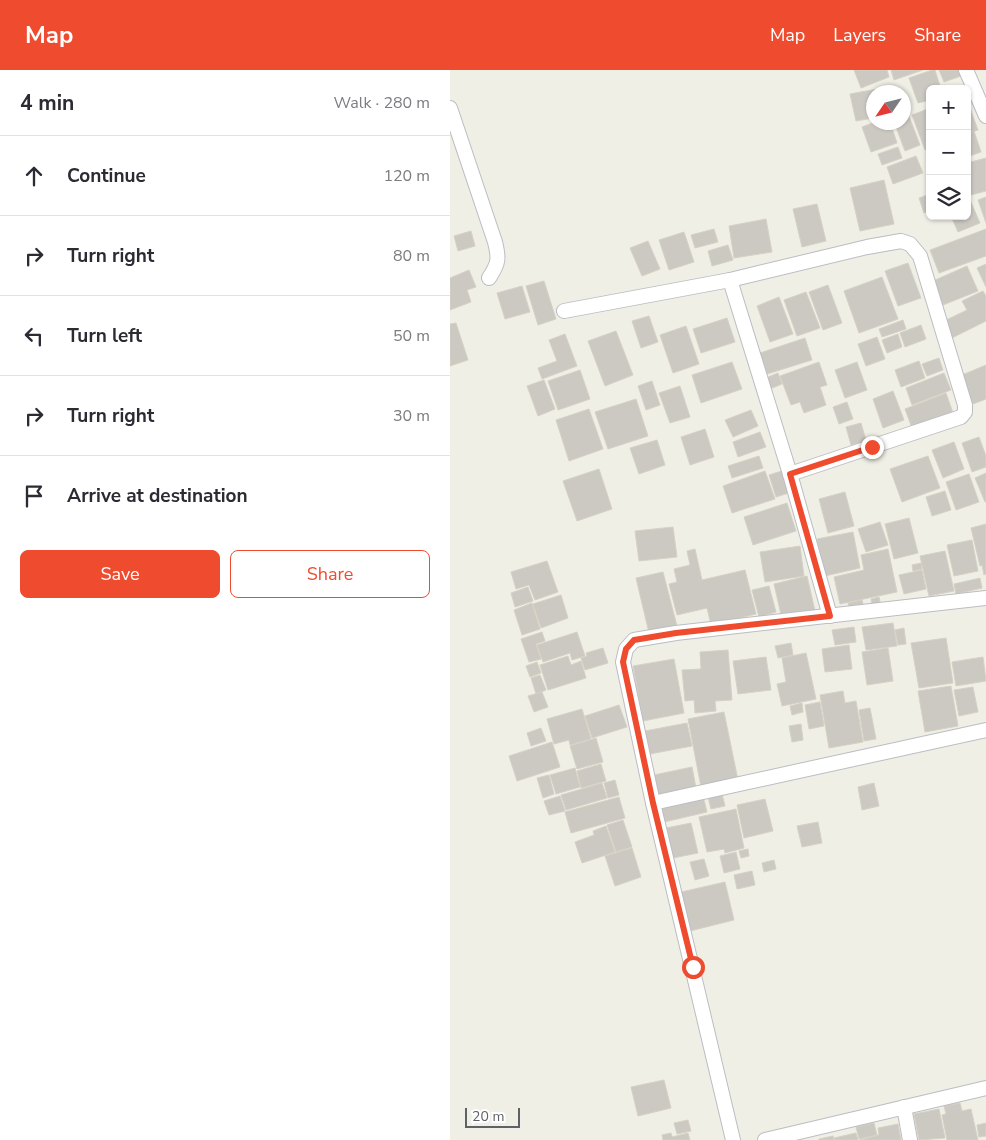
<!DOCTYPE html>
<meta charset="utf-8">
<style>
body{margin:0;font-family:"Nunito Sans",sans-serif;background:#f7f7f7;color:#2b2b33}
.controls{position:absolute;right:15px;top:15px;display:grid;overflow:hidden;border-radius:8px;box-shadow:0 1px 4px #0004}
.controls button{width:45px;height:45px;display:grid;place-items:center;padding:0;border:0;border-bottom:1px solid #e1e1e2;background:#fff;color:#2b2b33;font:25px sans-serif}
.compass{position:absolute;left:416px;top:15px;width:45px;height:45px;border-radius:50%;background:#fff;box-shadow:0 1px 4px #0004;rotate:235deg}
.scale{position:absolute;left:15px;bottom:12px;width:55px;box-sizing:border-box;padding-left:5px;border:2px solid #5e6167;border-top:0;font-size:14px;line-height:18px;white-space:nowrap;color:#5e6167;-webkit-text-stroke:4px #fff;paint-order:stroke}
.stop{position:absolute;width:15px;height:15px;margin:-11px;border:4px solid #ee4b2f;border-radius:50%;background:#fff}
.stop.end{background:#ee4b2f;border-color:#fff;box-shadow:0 1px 5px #0008}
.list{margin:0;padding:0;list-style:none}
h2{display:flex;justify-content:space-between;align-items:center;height:65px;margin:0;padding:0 20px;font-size:21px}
h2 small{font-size:16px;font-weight:400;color:#7c7c81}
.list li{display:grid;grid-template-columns:32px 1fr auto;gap:15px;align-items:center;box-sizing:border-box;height:80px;padding:0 20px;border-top:1px solid #e1e1e2}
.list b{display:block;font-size:19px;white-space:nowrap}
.list em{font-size:16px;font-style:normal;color:#7c7c81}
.actions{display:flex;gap:10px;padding:15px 20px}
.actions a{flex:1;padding:11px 0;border:1px solid #ee4b2f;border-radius:8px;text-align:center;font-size:18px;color:#ee4b2f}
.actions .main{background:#ee4b2f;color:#fff}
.icon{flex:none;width:28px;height:28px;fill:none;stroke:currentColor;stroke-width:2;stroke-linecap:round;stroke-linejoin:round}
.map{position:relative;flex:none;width:536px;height:1070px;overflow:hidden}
header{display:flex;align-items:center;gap:30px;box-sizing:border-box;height:70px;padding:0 25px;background:#ee4b2f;color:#fff}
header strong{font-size:24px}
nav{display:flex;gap:28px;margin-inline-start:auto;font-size:18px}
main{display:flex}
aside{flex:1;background:#fff}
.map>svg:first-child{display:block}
.building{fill:#ccc9c3;stroke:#d6d1c4}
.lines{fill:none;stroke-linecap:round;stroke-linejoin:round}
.minor-casing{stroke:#bbbdc2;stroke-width:16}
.minor{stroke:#fff;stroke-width:14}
.route{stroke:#ee4b2f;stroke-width:6}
</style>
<header>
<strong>Map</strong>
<nav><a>Map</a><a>Layers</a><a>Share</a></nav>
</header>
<main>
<aside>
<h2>4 min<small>Walk · 280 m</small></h2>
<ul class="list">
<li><svg class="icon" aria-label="ahead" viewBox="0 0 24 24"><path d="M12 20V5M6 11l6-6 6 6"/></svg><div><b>Continue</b></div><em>120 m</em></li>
<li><svg class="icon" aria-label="right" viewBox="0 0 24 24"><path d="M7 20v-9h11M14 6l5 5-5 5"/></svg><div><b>Turn right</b></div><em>80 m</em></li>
<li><svg class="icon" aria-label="left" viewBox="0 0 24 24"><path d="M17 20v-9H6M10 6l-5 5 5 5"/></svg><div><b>Turn left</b></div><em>50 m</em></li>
<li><svg class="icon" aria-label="right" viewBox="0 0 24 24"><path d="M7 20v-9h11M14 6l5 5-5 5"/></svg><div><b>Turn right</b></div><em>30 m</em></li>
<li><svg class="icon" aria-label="arrive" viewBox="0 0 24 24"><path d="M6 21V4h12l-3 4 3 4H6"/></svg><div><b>Arrive at destination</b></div></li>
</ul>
<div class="actions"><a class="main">Save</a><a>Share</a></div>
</aside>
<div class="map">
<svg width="536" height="1070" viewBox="0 0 536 1070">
<rect width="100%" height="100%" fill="#f0efe6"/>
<g class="building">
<path d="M404,0H437L439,7L411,18Z"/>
<path d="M441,0H473L444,10Z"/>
<path d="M482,0H485L491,19H480V30L468,33L459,8Z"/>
<path d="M489,0H509L511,6L494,12Z"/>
<path d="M427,19V22H423V48L406,51L400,24Z"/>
<path d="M517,30L528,60L517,64Z"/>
<path d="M480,38V78L475,80L462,45Z"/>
<path d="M457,41L470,75L455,81L444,52H453V42Z"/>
<path d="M425,52H440L447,73L421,82L412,57Z"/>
<path d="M524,61L531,82L517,87V64Z"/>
<path d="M448,77L452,88L432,95L428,84Z"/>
<path d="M466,86L473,103L443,114L437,97Z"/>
<path d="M536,88V121L517,126V93Z"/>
<path d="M434,110L444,154L410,161L400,118Z"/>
<path d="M480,124V141L474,143L469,128Z"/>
<path d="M536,127V153L528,130Z"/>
<path d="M520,130L530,153L508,162L501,146H517V131Z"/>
<path d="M367,134L376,171L352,177L343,139Z"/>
<path d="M316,149L322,182L284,188L279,156Z"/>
<path d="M264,159L268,172L245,178L241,165Z"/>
<path d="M536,159V186L489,203L480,180Z"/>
<path d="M21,161L25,176L8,181L4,166Z"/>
<path d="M234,162L244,192L219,200L209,170Z"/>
<path d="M198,171L210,199L192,206L180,178Z"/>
<path d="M278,175L283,190L262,196L258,181Z"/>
<path d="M458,193L471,228L448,236L435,201Z"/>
<path d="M536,194V217L527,198Z"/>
<path d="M517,196L528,221L493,235L483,211Z"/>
<path d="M19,200L26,217L17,220L21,232L0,240V208Z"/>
<path d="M432,207L448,249L409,263L394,221Z"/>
<path d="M94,211L106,249L88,255L76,216Z"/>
<path d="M378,215L392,253L373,260L359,222Z"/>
<path d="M72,216L80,242L55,249L47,223Z"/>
<path d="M533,221L536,226V251L498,270L490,253L517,240L512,231Z"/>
<path d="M356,222L370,258L347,266L334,230Z"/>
<path d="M329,227L343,264L320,272L307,236Z"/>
<path d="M199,246L208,272L191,278L182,251Z"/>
<path d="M277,248L285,272L251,283L243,259Z"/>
<path d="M453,250L456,259L432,267L429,259Z"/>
<path d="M6,253L18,290L0,296V254Z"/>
<path d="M471,255L476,269L455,277L450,263Z"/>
<path d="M236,256L249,294L223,303L210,265Z"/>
<path d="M166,261L183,305L155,316L138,271Z"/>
<path d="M115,264L127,296L92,309L88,298L107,291L99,270Z"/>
<path d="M448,264L452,277L437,283L432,270Z"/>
<path d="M427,267L435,289L416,296L408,274Z"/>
<path d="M355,268L362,290L317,304L310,283Z"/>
<path d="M489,288L493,300L477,306L472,294Z"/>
<path d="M469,291L475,308L451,317L445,300Z"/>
<path d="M282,292L292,319L251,333L242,305Z"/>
<path d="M369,292L377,315L370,317L376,335L354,343L350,332L341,335L330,306Z"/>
<path d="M407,292L417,320L395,328L385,300Z"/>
<path d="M536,295V329L523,334L512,305Z"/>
<path d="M130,300L140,329L108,340L98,311Z"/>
<path d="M328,303L332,314L320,319L316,308Z"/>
<path d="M494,303L501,320L462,335L456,318Z"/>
<path d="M94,310L105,339L88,346L77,316Z"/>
<path d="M202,311L210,335L196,340L188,316Z"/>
<path d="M230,316L240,347L220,353L209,323Z"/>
<path d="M443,321L454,350L433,358L423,329Z"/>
<path d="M496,323L503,343L462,358L455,339Z"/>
<path d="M186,329L198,366L158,379L145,342Z"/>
<path d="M397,332L403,349L389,354L383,337Z"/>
<path d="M139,339L153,379L119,391L106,350Z"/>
<path d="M301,340L308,356L283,367L275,350Z"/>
<path d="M411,353L416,370L401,375L396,357Z"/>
<path d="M255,359L264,387L240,395L231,367Z"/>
<path d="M310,362L316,377L288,387L283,372Z"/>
<path d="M529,367L536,386V397L522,402L512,373Z"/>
<path d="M207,370L215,395L189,404L180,378Z"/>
<path d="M504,372L514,399L493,408L482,380Z"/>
<path d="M309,386L313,398L282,408L278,396Z"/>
<path d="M478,386L490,418L452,432L440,399Z"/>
<path d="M149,399L162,439L127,451L113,411Z"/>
<path d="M335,400L342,422L326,427L319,405Z"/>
<path d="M315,401L325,429L282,443L273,416Z"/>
<path d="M536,403V432H535L525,408Z"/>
<path d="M519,404L529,432L506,440L496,412Z"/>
<path d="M495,421L501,440L482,446L476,427Z"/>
<path d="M395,422L404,456L378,463L369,429Z"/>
<path d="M337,433L346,461L303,475L294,447Z"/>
<path d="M459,448L468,483L444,489L435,454Z"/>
<path d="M430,452L438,475L416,482L408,459Z"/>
<path d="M536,454V504L534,505L532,495L530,496L521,458Z"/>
<path d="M223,457L227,487L189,491L185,461Z"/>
<path d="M403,462L410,498L375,506L367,469Z"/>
<path d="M522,470L528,501L504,506L497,475Z"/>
<path d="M350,476L354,506L315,512L310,482Z"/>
<path d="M245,479L252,510L295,500L306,544L261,555L257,538L227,545L219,514L227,512L224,499L240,495L237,481Z"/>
<path d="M438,479L447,522L390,534L384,507L414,500L411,485Z"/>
<path d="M495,481L504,521L479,526L470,486Z"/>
<path d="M97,491L108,522L85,530L79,515L66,519L61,502Z"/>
<path d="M471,493L472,499L463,501L462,495Z"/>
<path d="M472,500L476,519L454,524L449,505Z"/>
<path d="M213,502L227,556L199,563L186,508Z"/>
<path d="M357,506L365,541L332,549L324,514Z"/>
<path d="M530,508L532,518L506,524L504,514Z"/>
<path d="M319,516L326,542L309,547L302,520Z"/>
<path d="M78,517L83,531L65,537L61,523Z"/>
<path d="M111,525L118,548L91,558L83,534Z"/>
<path d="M429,527L431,536L422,537L421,529Z"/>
<path d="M412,530L414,538L400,541L398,533Z"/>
<path d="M82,533L90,559L72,565L64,540Z"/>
<path d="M443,553L447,576L416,580L412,557Z"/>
<path d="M404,557L406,572L385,575L382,560Z"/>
<path d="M454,558L456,574L448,575L445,560Z"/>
<path d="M92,562L95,571L86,574L91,589L79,592L71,569Z"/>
<path d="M127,562L135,586L122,590L120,583L93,592L87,575Z"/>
<path d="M496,568L503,613L469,618L461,573Z"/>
<path d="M341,573L343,585L328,588L325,576Z"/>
<path d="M399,575L402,599L375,602L372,579Z"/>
<path d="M153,578L158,593L135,600L131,588L137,586L136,583Z"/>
<path d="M438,578L443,611L417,615L412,582Z"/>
<path d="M278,580L282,630L265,631L266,641L245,643L244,630L235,631L232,600L251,599L250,582Z"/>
<path d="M356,583L366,629L332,636L327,614L336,612L332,588Z"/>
<path d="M118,586L121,595L131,591L136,608L98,620L90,595Z"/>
<path d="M316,587L321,620L288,624L283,591Z"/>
<path d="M533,587L536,611L506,616L502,592Z"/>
<path d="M224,589L234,643L193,651L183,596Z"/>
<path d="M87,592L91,603L80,607L76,596Z"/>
<path d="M90,605L96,620L86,624L81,608Z"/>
<path d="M501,616L508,656L475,662L468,621Z"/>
<path d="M523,617L528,642L509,646L504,620Z"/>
<path d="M393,621L395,633L406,631L413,672L379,678L370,625Z"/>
<path d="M92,622L98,637L84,642L78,626Z"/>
<path d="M370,632L374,656L359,659L355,635Z"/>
<path d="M352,633L353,642L342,645L340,636Z"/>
<path d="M169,635L177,657L142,668L135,646Z"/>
<path d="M420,638L426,669L414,671L409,640Z"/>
<path d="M132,639L141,669L120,675L119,670L104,674L97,649Z"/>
<path d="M274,642L288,710L251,717L238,649Z"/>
<path d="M237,653L242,676L200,684L195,661Z"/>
<path d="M351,654L353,670L342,672L339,656Z"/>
<path d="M91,658L96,671L81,676L77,663Z"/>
<path d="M146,668L153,692L127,699L120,676Z"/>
<path d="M102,672L110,697L67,711L59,686Z"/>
<path d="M151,694L156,711L131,718L127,701Z"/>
<path d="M242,697L246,718L208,726L204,705Z"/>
<path d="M125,698L130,717L106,724L100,705Z"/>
<path d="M99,705L104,724L93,728L87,708Z"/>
<path d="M165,710L169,725L158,728L154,713Z"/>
<path d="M152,713L157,728L116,740L111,725Z"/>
<path d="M424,713L429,736L412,740L408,717Z"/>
<path d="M272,724L275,736L261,739L258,727Z"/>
<path d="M110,726L115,741L99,745L94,731Z"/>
<path d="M253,726L257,742L210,753L207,737Z"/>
<path d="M169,727L175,748L121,763L115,742Z"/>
<path d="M315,729L323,761L294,768L287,735Z"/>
<path d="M286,739L294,778L275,783L274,779L257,782L249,747Z"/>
<path d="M173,750L182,777L166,782L157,755Z"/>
<path d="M368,752L372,773L352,777L347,756Z"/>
<path d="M241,753L248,783L223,788L216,758Z"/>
<path d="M156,756L165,782L132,793L125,772L144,765L143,761Z"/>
<path d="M182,778L191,807L165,816L155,786Z"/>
<path d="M298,779L299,786L291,788L289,781Z"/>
<path d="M286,782L290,799L274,803L270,786Z"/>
<path d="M254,789L259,806L245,810L240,792Z"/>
<path d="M324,790L326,799L314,802L312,793Z"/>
<path d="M302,801L305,815L287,819L284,805Z"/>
<path d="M275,812L284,850L236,862L227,823Z"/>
<path d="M214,1010L221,1038L188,1046L181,1017Z"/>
<path d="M510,1033L512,1041L521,1039L528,1070H497L492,1045L496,1044L494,1036Z"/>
<path d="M489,1039L495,1068L469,1070L464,1044Z"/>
<path d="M238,1050L241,1061L227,1064L224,1053Z"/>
<path d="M424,1053L427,1065L409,1069L406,1057Z"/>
<path d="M536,1053V1066L529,1067L527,1055Z"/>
<path d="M448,1054L451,1070H410L429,1065L428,1058Z"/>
<path d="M221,1063L222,1067L238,1063L240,1070H213L212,1065Z"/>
<path d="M406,1063L408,1070H385L384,1068Z"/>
<path d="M383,1066L384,1070H369V1069Z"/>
</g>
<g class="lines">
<defs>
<g id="minor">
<path d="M516,0L536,46"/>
<path d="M0,38L45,172C49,188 49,193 39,208"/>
<path d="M280,210L340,404L380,546"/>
<path d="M114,241L280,210L417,177L451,171L460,174L470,186L515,335V342L511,347L340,404"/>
<path d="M203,733L536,660"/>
<path d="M454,1037L460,1070"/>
<path d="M283,1070L203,733L173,592L176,579L184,570L226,563L536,528"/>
<path d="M315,1070L536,1018"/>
</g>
</defs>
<use href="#minor" class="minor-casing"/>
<use href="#minor" class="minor"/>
</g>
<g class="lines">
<path class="route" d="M243,897L203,733L173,592L176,579L184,570L226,563L380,546L340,404L422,377"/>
</g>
</svg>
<div class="controls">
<button>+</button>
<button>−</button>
<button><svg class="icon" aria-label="layers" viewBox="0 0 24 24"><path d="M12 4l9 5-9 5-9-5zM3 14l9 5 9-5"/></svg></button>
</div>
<svg class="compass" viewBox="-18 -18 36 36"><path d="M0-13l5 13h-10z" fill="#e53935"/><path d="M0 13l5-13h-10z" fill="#7c7c81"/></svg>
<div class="scale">20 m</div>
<div class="stop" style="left:243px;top:897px"></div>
<div class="stop end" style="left:422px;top:377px"></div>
</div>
</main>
